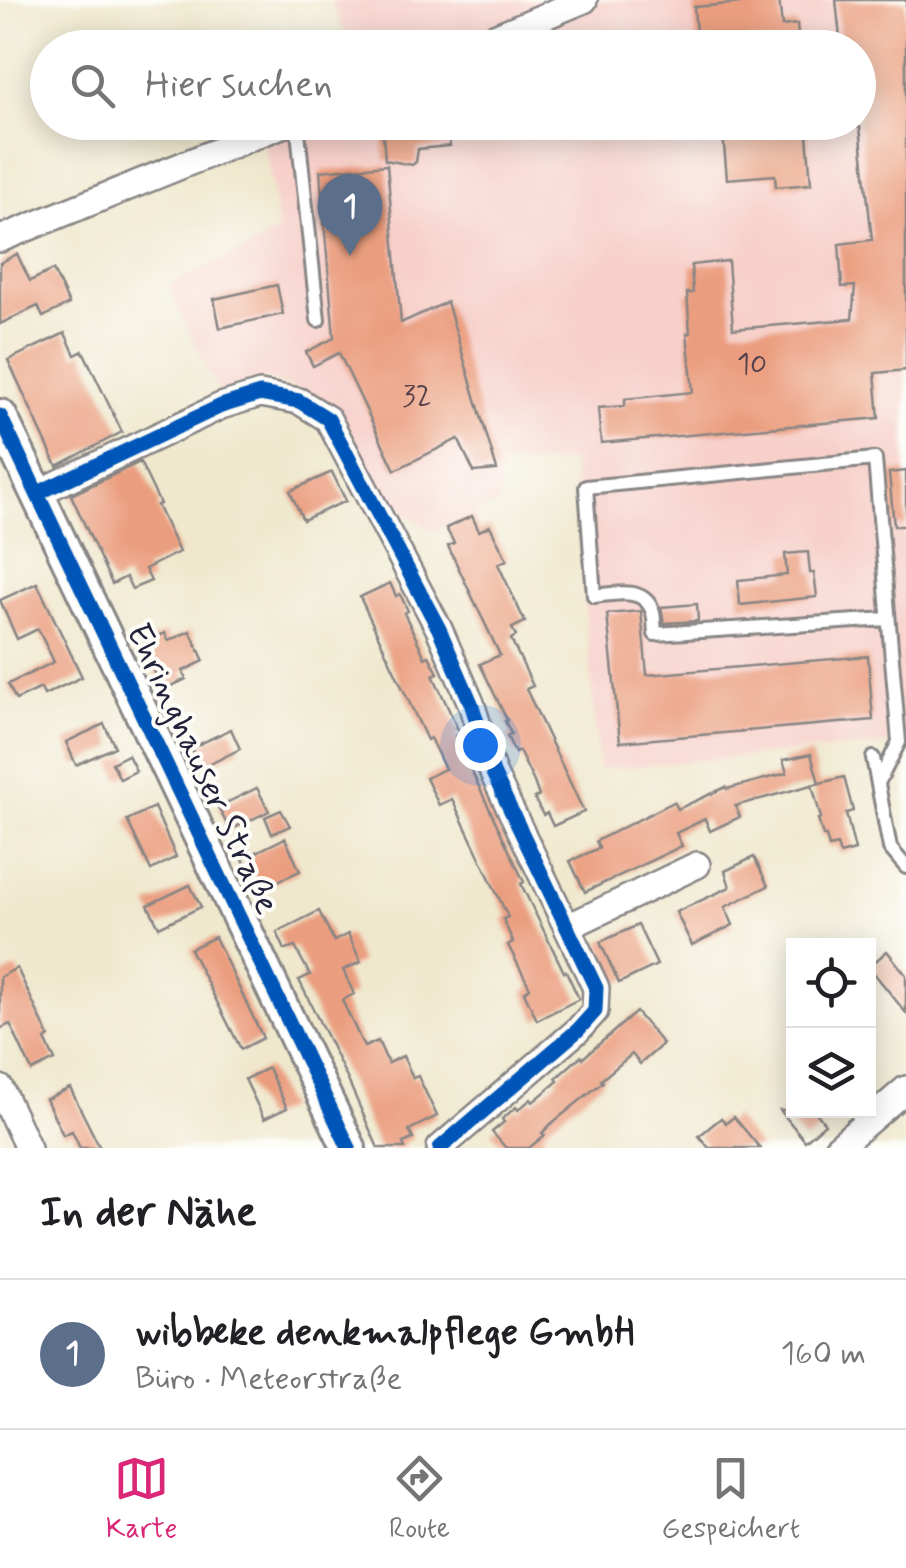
<!DOCTYPE html>
<html lang="de">
<meta charset="utf-8">
<style>
body{margin:0;font-family:Mynerve,sans-serif;background:#f6f6f6;color:#202124}
.controls{position:absolute;right:30px;bottom:30px;display:grid;overflow:hidden;border-radius:0px;box-shadow:0 5px 25px #0003}
.controls button{width:90px;height:90px;display:grid;place-items:center;padding:0;border:0;border-bottom:2px solid #e0e0e0;background:#fff;color:#202124;font:50px sans-serif}
.you{position:absolute;left:480px;top:745px;width:35px;height:35px;margin:-25px;border:8px solid #fff;border-radius:50%;background:#1a73e8;box-shadow:0 0 0 15px #1a73e833}
.badge{display:grid;place-items:center;width:65px;height:65px;border-radius:50%;background:#db2777;color:#fff;font-size:32px;font-weight:700}
.pin{position:absolute;translate:-50% -82px;filter:drop-shadow(0 2px 5px #0008)}
.pin::after{content:'';position:absolute;top:52px;width:35px;height:30px;background:inherit;clip-path:polygon(0 0,100% 0,50% 100%)}
.list{margin:0;padding:0;list-style:none}
h2{display:flex;justify-content:space-between;align-items:center;height:130px;margin:0;padding:0 40px;font-size:42px}
h2 small{font-size:32px;font-weight:400;color:#757577}
.list li{display:grid;grid-template-columns:65px 1fr auto;gap:30px;align-items:center;box-sizing:border-box;height:150px;padding:0 40px;border-top:2px solid #e0e0e0}
.list b{display:block;font-size:38px;white-space:nowrap}
.list p{margin:0;font-size:32px;white-space:nowrap;color:#757577}
.list em{font-size:32px;font-style:normal;color:#757577}
.icon{flex:none;width:55px;height:55px;fill:none;stroke:currentColor;stroke-width:2;stroke-linecap:round;stroke-linejoin:round}
.map{position:relative;flex:none;width:906px;height:1148px;overflow:hidden}
.search{position:absolute;background:#fff;box-shadow:0 5px 25px #0003;left:30px;right:30px;top:30px;height:110px;display:flex;align-items:center;gap:25px;box-sizing:border-box;padding:0 35px;border-radius:55px;color:#757577;font-size:38px}
.sheet{height:280px;background:#fff}
nav{display:flex;justify-content:space-around;align-items:center;box-sizing:border-box;height:140px;border-top:2px solid #e0e0e0;background:#fff;font-size:28px;color:#757577}
nav a{display:grid;justify-items:center;gap:5px}
nav .on{color:#db2777}
.map>svg:first-child{display:block}
.built{fill:#f7d0ca}
.building{fill:#eb9e7f}
.lines{fill:none;stroke-linecap:round;stroke-linejoin:round}
.service-casing{stroke:#888584;stroke-width:18}
.minor-casing{stroke:#888584;stroke-width:30}
.tertiary-casing{stroke:#888584;stroke-width:38}
.service{stroke:#fff;stroke-width:12}
.minor{stroke:#fff;stroke-width:25}
.tertiary{stroke:#fff;stroke-width:32}
.cycleway-casing{stroke:#fdfcf7;stroke-width:21}
.cycleway{stroke:#0057b8;stroke-width:15}
.labels{text-anchor:middle;dominant-baseline:central;stroke-width:8;stroke-linejoin:round;paint-order:stroke}
.number-label{font-size:30px;fill:#54414c}
.street-label{font-size:35px;fill:#22223b;stroke:#fdfcf7}
</style>
<div class="map">
<svg width="906" height="1148" viewBox="0 0 906 1148">
<rect width="100%" height="100%" fill="#fdfcf7"/>
<filter id="ink" filterUnits="userSpaceOnUse"><feTurbulence type="fractalNoise" baseFrequency=".01" numOctaves="2"/><feDisplacementMap in="SourceGraphic" scale="20" xChannelSelector="R" yChannelSelector="G"/><feConvolveMatrix kernelMatrix="1 2 1 2 8 2 1 2 1" color-interpolation-filters="sRGB"/></filter>
<filter id="wash" filterUnits="userSpaceOnUse"><feTurbulence type="fractalNoise" baseFrequency=".0048" numOctaves="4" result="noise"/><feDisplacementMap in="SourceGraphic" scale="40" xChannelSelector="R" yChannelSelector="G"/><feGaussianBlur stdDeviation="2.25" result="paint"/><feColorMatrix in="noise" values="0 0 0 0 0 0 0 0 0 0 0 0 0 0 0 0 0 1.4 0 .05"/><feComposite in="paint" operator="in"/></filter>
<g filter="url(#wash)">
<rect width="100%" height="100%" fill="#efe8cd"/>
<path class="built" d="M331,0H906V743L599,769L572,461L499,466L500,503L434,531L379,496L313,396L266,378L221,396L167,286L251,247L278,230L266,152L257,123L858,122V48L351,47Z"/>
<g id="blocks">
<g class="building">
<path d="M779,0L782,26L797,24L799,48L697,46L694,7Z"/>
<path d="M836,0H906V370L875,373L879,418L601,443L598,408L625,406V399L693,392L687,333H690L687,293H693L691,265L728,261L733,329L852,319L855,286L842,287L839,244L872,240L860,127H858V48H841Z"/>
<path d="M382,122H447L450,146L418,149L416,162L412,165L385,160Z"/>
<path d="M722,122H806L811,184L776,187L775,175L727,179Z"/>
<path d="M387,165L401,323L447,302L497,470L474,472L458,439L395,470L339,353L313,366L306,352L334,338L320,171Z"/>
<path d="M17,254L30,281L53,270L69,304L43,317L38,306L0,324V263Z"/>
<path d="M277,285L283,314L220,328L214,299Z"/>
<path d="M65,333L75,355L83,351L122,432L57,466L8,360Z"/>
<path d="M140,462L160,504L157,505L179,552L145,569L151,581L132,589L126,577L112,584L71,495Z"/>
<path d="M906,471V526H894L889,473Z"/>
<path d="M332,472L346,501L303,520L290,491Z"/>
<path d="M472,516L479,531L490,526L507,560L498,564L525,622L512,628L516,636L511,639L533,686L526,689L584,812L553,826L547,813L543,815L534,798L539,796L534,782L519,751L515,753L507,736L511,734L505,721L507,720L480,664L500,655L448,546L454,543L446,528Z"/>
<path d="M808,552L810,573H814L817,597L740,605L738,580L787,575L785,554Z"/>
<path d="M37,583L82,677L44,695L41,688L16,700L8,684L54,662L38,629L17,639L0,600Z"/>
<path d="M390,583L396,596L400,594L408,611L404,613L417,640L425,658L429,656L438,673L433,675L460,734L455,736L524,882L521,884L564,972L566,971L579,999L537,1020L524,992L530,988L508,945L513,942L503,919L508,917L452,799L439,805L426,778L445,769L430,738L427,740L360,597Z"/>
<path d="M697,604L698,621L664,623L661,607Z"/>
<path d="M641,611L647,675L868,656L873,720L620,742L607,614Z"/>
<path d="M190,631L204,661L183,671L186,679L163,690L141,644L165,633L168,641Z"/>
<path d="M104,724L115,747L76,765L66,742Z"/>
<path d="M231,729L240,749L200,769L191,748Z"/>
<path d="M811,754L819,783L735,806L740,817L710,831L705,819L676,833L682,846L585,892L570,861L599,848L596,841L674,802L678,809L726,787L727,789L787,773L783,760Z"/>
<path d="M128,755L136,771L120,779L112,763Z"/>
<path d="M844,777L853,811L846,813L855,850L840,854L837,845L829,847L826,836H823L818,819L821,818L812,785Z"/>
<path d="M257,788L269,811L230,830L218,807Z"/>
<path d="M154,807L176,857L151,870L127,820Z"/>
<path d="M281,810L290,826L272,834L265,817Z"/>
<path d="M285,838L300,871L258,890L243,859Z"/>
<path d="M754,857L768,886L725,907L733,925L692,945L676,912L730,887L725,871Z"/>
<path d="M190,885L201,907L159,927L148,905Z"/>
<path d="M319,911L334,941L348,934L361,962L343,970L354,994L342,1000L364,1047L378,1041L388,1063L403,1056L413,1078L418,1076L437,1116L409,1130L413,1139L403,1143L405,1148H378L347,1078L299,980L310,975L295,947L285,950L277,932Z"/>
<path d="M638,925L657,965L619,983L600,942Z"/>
<path d="M215,937L263,1038L241,1049L190,949Z"/>
<path d="M887,951L906,975V1013L869,967Z"/>
<path d="M17,968L49,1037L45,1040L55,1060L32,1071L10,1024L0,1029V977Z"/>
<path d="M636,1012L663,1044L640,1064L632,1054L601,1080L603,1082L551,1124L542,1133L545,1135L529,1148H506L492,1132L504,1122L502,1119L516,1107L518,1110L531,1099L533,1102L558,1081L556,1078L581,1056L583,1058Z"/>
<path d="M268,1068L287,1108L264,1119L245,1079Z"/>
<path d="M70,1088L100,1148H80L72,1131L63,1135L46,1099Z"/>
<path d="M780,1110H814L825,1124L805,1141Z"/>
<path d="M734,1117L760,1148H709L699,1136L721,1118L726,1123Z"/>
</g>
</g>
</g>
<g filter="url(#ink)">
<use href="#blocks" fill-opacity="0" stroke="#888584" stroke-width="2.5"/>
<g class="lines">
<defs>
<g id="service">
<path d="M297,122L318,320"/>
<path d="M873,758L890,848L906,867"/>
<path d="M878,783L899,742L875,459L586,487L594,596C614,594 643,586 652,610C655,616 654,627 655,634L888,619"/>
</g>
<g id="minor">
<path d="M468,48L584,0"/>
<path d="M0,239L289,122"/>
<path d="M38,493L221,406L260,394L299,401L328,419L439,629L471,703L493,773L596,988L595,1011L578,1030L440,1148"/>
<path d="M568,927L697,865"/>
<path d="M0,1088L28,1148"/>
<path d="M837,1148L906,1089"/>
</g>
<path id="tertiary" d="M0,416L349,1148"/>
</defs>
<use href="#service" class="service-casing"/>
<use href="#minor" class="minor-casing"/>
<use href="#tertiary" class="tertiary-casing"/>
<use href="#service" class="service"/>
<use href="#minor" class="minor"/>
<use href="#tertiary" class="tertiary"/>
<defs>
<g id="cycleway">
<path d="M0,416L349,1148"/>
<path d="M38,493L221,406L260,394L299,401L328,419L439,629L471,703L493,773L596,988L595,1011L578,1030L440,1148"/>
</g>
</defs>
<use href="#cycleway" class="cycleway-casing"/>
<use href="#cycleway" class="cycleway"/>
</g>
</g>
<g class="labels">
<g class="number-label">
<text x="752" y="364">10</text>
<text x="417" y="396">32</text>
</g>
<g class="street-label">
<text transform="translate(202 769) rotate(65)">Ehringhauser Straße</text>
</g>
</g>
</svg>
<div class="controls">
<button><svg class="icon" aria-label="locate" viewBox="0 0 24 24"><circle cx="12" cy="12" r="6"/><path d="M12 2v4M12 18v4M2 12h4M18 12h4"/></svg></button>
<button><svg class="icon" aria-label="layers" viewBox="0 0 24 24"><path d="M12 4l9 5-9 5-9-5zM3 14l9 5 9-5"/></svg></button>
</div>
<div class="you"></div>
<div class="pin badge" style="left:350px;top:256px;background:#5c6f8a">1</div>
<div class="search"><svg class="icon" aria-label="search" viewBox="0 0 24 24"><circle cx="10" cy="10" r="6"/><path d="M15 15l6 6"/></svg>Hier suchen</div>
</div>
<section class="sheet">
<h2>In der Nähe<small></small></h2>
<ul class="list">
<li><span class="badge" style="background:#5c6f8a">1</span><div><b>wibbeke denkmalpflege GmbH</b><p>Büro · Meteorstraße</p></div><em>160 m</em></li>
</ul>
</section>
<nav>
<a class="on"><svg class="icon" aria-label="map" viewBox="0 0 24 24"><path d="M3 6l6-2 6 2 6-2v14l-6 2-6-2-6 2zM9 4v14M15 6v14"/></svg>Karte</a>
<a><svg class="icon" aria-label="directions" viewBox="0 0 24 24"><path d="M12 3l9 9-9 9-9-9zM9 14v-3h6M13 9l2 2-2 2"/></svg>Route</a>
<a><svg class="icon" aria-label="saved" viewBox="0 0 24 24"><path d="M7 4h10v16l-5-4-5 4z"/></svg>Gespeichert</a>
</nav>
